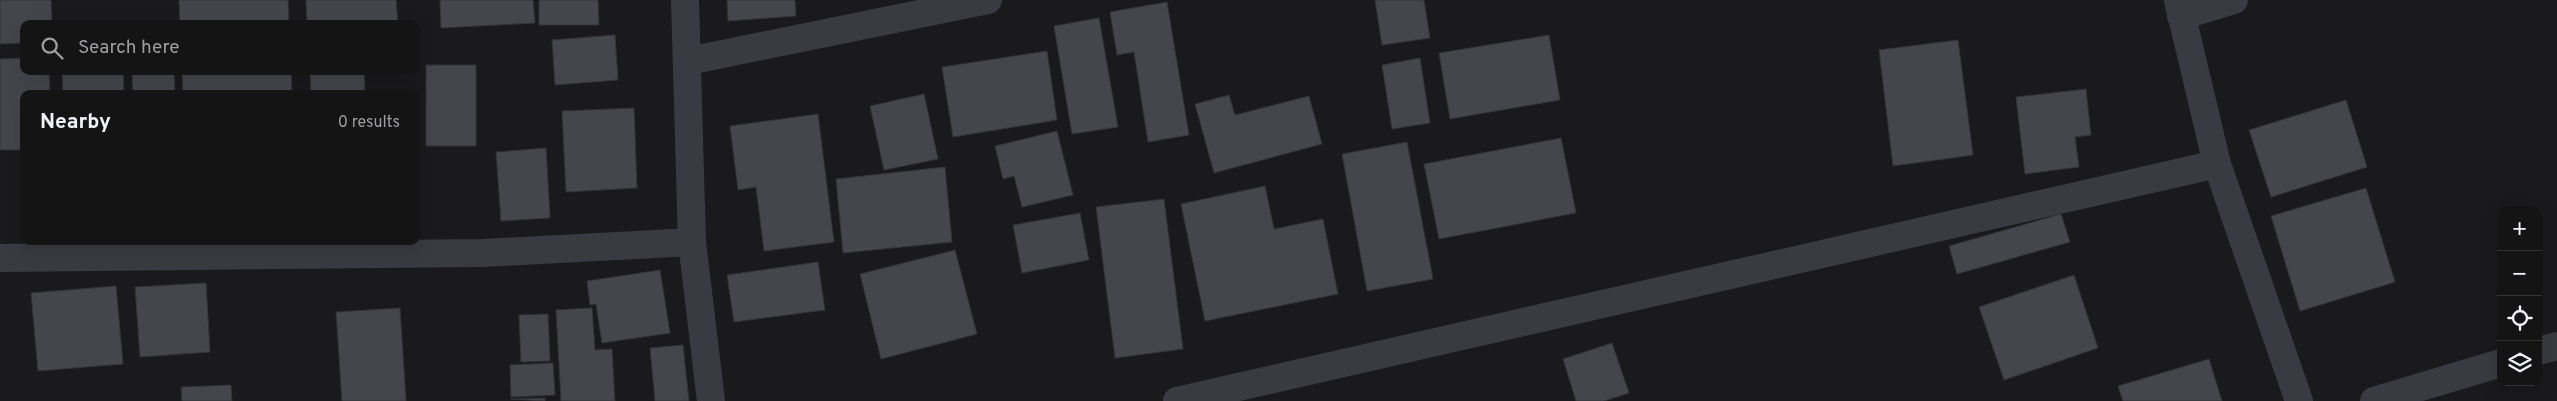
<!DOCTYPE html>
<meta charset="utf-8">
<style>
body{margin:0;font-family:Overpass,sans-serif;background:#1d1d1e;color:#f1f3f6}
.controls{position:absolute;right:15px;bottom:15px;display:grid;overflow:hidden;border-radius:10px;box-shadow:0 5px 20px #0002}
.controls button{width:45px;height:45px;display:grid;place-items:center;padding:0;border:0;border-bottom:1px solid #333334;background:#141415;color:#f1f3f6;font:25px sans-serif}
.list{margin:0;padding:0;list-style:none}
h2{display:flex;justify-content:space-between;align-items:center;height:65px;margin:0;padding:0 20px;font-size:21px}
h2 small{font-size:16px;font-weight:400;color:#9d9ea0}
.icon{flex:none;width:28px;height:28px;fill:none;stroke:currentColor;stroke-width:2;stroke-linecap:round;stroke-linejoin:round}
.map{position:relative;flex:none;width:2557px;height:401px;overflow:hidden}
.search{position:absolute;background:#141415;box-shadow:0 5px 20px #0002;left:20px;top:20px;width:400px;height:55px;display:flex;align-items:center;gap:12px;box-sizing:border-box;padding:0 18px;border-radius:10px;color:#9d9ea0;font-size:19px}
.panel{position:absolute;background:#141415;box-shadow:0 5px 20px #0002;left:20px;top:90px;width:400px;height:155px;border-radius:10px}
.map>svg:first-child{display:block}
.building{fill:#44464c;stroke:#333338}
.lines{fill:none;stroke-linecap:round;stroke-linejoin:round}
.minor{stroke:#3a3b42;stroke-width:28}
</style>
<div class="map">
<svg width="2557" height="401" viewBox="0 0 2557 401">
<rect width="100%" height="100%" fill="#1a1a1c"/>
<g class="building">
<path d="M0,0H51L52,24H24V43L0,44Z"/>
<path d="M179,0H288L289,24H180Z"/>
<path d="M306,0H396L398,24H307Z"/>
<path d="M440,0H533L535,23L441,28Z"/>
<path d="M539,0H598L599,25H539Z"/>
<path d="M727,0H795L796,16L728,21Z"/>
<path d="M1375,0H1424L1430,38L1382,45Z"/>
<path d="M1167,2L1189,135L1148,142L1134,52L1117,55L1110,12Z"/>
<path d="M1099,18L1118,127L1072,134L1054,26Z"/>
<path d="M615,35L618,80L555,85L552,40Z"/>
<path d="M1549,35L1560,100L1450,119L1439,53Z"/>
<path d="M1958,40L1973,155L1893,166L1879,50Z"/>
<path d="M1047,51L1057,120L953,137L942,67Z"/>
<path d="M24,58V71H49L50,94H24V150H0V59Z"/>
<path d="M1420,58L1430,123L1392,129L1382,65Z"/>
<rect x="426" y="65" width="50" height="81"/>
<path d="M62,71H123L124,94H63Z"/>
<path d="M132,71H174L175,94H133Z"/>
<path d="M182,71H291L292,94H183Z"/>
<path d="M310,71H364L365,94H311Z"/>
<path d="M2086,89L2091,135L2075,137L2079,167L2025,174L2016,97Z"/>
<path d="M924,94L938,159L884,170L870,106Z"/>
<path d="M1229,95L1235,115L1309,96L1322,144L1214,173L1195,104Z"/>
<path d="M2346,100L2367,167L2271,197L2249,130Z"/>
<path d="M634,108L637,188L566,192L562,111Z"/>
<path d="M818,114L834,242L764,251L756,187L738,190L730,126Z"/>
<path d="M1057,131L1073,195L1022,207L1014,176L1003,179L995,146Z"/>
<path d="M1561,138L1576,213L1439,239L1424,164Z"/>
<path d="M1407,142L1433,279L1367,291L1342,154Z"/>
<path d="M546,148L550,218L501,221L496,152Z"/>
<path d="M945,167L952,242L843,253L836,179Z"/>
<path d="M1265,186L1274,229L1323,219L1338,294L1205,321L1181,204Z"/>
<path d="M2366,188L2395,282L2300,311L2271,216Z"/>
<path d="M1164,199L1183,349L1115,358L1096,207Z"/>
<path d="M1080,213L1089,260L1022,273L1013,225Z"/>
<path d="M2061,214L2070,242L1957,274L1949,246Z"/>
<path d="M955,250L977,334L881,359L860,274Z"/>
<path d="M818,262L825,310L734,322L727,275Z"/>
<path d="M660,270L670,333L602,343L596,304L590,305L587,281Z"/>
<path d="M2074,275L2098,348L2004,380L1979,307Z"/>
<path d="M206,283L210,352L140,357L135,287Z"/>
<path d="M116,286L123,364L38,371L31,293Z"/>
<path d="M400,308L406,401H342L336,312Z"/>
<path d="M592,308L595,350L612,349L615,401H561L556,310Z"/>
<path d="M548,314L550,361L521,362L519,315Z"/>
<path d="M1612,343L1629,393L1604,401H1576L1563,359Z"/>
<path d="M683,345L689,401H655L650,348Z"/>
<path d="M2209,359L2222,401H2123L2118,386Z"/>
<path d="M553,363L555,395L511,397L510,365Z"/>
<path d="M231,385L232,401H182L181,387Z"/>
<path d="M545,398V401L510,399Z"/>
</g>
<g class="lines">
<g class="minor">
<path d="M685,0L692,242L711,401"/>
<path d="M2178,0L2217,164L2299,401"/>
<path d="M2181,16L2234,0"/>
<path d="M688,61L988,0"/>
<path d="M0,258L483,253L692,242"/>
<path d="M2538,351L2557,346"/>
<path d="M1177,401L2217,164"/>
<path d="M2374,401L2501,363"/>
</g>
</g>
</svg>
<div class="controls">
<button>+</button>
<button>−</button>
<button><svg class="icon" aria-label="locate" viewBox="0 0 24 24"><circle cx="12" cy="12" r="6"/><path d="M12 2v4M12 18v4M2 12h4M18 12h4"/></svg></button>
<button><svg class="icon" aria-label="layers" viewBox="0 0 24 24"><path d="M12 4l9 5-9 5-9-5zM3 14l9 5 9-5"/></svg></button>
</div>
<div class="search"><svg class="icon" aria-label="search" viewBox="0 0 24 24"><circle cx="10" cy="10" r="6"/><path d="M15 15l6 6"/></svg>Search here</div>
<section class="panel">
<h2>Nearby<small>0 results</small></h2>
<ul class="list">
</ul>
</section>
</div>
